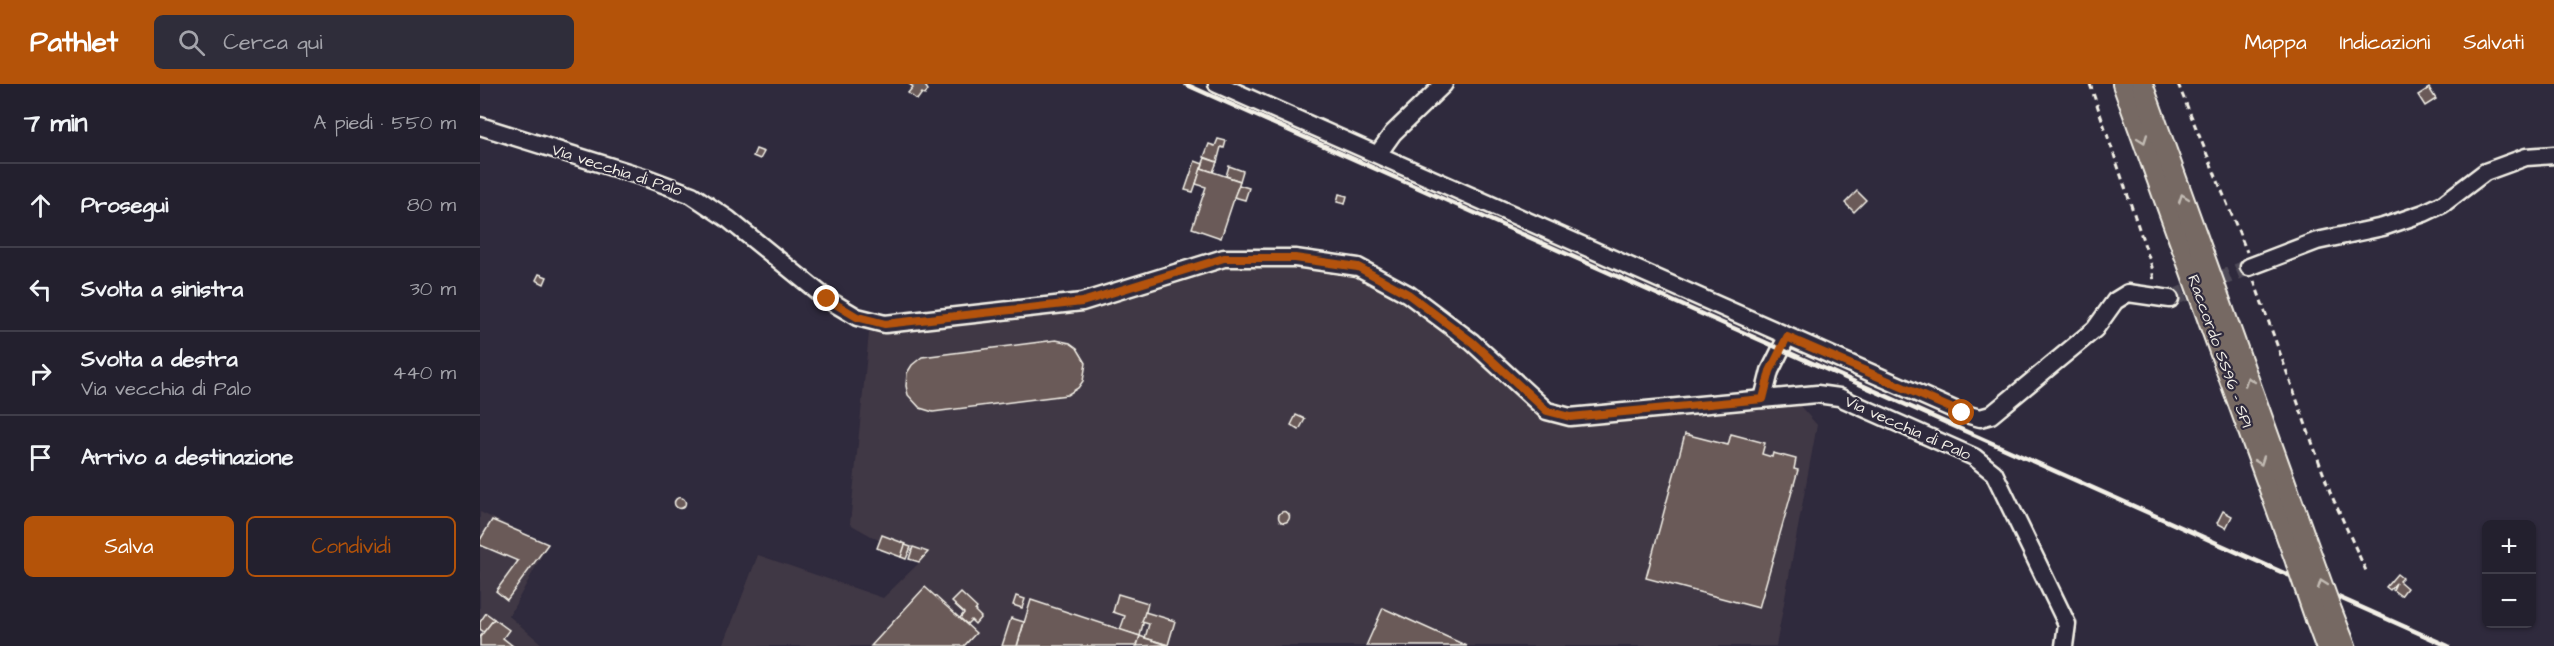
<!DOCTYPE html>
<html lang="it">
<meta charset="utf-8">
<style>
body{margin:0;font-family:"Architects Daughter",sans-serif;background:#2f2d3a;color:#f1f3f6}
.controls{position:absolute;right:18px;bottom:18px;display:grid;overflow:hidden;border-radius:9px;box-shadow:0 2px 4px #0004}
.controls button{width:54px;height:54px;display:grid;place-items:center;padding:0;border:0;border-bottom:2px solid #403e4a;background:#23202e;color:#f1f3f6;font:30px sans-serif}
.stop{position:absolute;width:18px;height:18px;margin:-14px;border:4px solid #b45309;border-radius:50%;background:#fff}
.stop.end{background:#b45309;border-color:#fff;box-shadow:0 2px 6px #0008}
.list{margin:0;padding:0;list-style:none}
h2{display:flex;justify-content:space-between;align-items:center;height:78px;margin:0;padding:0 24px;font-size:26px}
h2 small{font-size:20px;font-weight:400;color:#a3a3aa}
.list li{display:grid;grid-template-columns:39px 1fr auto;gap:18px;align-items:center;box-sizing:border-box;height:84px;padding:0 24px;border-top:2px solid #403e4a}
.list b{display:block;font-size:22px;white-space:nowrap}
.list p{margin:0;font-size:20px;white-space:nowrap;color:#a3a3aa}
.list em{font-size:20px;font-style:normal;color:#a3a3aa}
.actions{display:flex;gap:12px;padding:18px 24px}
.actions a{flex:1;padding:14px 0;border:2px solid #b45309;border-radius:9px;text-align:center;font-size:21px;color:#b45309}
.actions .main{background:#b45309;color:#fff}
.icon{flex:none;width:33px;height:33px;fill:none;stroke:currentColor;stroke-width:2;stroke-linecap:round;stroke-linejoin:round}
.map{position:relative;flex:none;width:2074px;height:562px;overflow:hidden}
header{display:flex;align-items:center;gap:36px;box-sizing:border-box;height:84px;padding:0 30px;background:#b45309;color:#fff}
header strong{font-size:28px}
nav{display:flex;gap:33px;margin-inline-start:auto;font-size:21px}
.search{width:420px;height:54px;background:#2f2d3a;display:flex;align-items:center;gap:15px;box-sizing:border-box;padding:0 21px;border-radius:9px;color:#a3a3aa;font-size:22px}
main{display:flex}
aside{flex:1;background:#23202e}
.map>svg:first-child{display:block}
.built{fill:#413845}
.building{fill:#6b5a59;stroke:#f4f1e8;stroke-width:1.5}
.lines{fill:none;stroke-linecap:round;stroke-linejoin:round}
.minor-tunnel{stroke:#4d4857;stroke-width:16;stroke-dasharray:16 8;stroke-linecap:butt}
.minor-casing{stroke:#f4f1e8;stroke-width:21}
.major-casing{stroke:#f4f1e8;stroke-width:24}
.path{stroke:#f4f1e8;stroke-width:3;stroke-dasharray:6 4.5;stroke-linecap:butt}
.minor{stroke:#2f2a3d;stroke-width:16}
.major{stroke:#766964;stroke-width:20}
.rail{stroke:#f4f1e8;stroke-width:4.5}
.major-bridge-casing{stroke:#f4f1e8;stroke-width:24;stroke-linecap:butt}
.major-bridge{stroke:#766964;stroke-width:20}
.oneway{stroke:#c2bbb3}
.route{stroke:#b45309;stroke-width:8}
.labels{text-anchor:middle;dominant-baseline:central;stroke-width:4.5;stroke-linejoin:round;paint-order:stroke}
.street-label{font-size:16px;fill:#f4f1e8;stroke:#2f2a3d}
</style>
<header>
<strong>Pathlet</strong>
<div class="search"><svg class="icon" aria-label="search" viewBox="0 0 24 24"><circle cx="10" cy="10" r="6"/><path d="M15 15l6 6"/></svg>Cerca qui</div>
<nav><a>Mappa</a><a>Indicazioni</a><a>Salvati</a></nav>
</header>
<main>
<aside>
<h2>7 min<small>A piedi · 550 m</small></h2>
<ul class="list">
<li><svg class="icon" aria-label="ahead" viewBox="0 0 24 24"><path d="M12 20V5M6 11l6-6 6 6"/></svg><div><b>Prosegui</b></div><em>80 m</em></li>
<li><svg class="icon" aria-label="left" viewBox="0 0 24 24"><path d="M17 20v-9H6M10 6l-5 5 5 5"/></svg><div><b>Svolta a sinistra</b></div><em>30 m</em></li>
<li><svg class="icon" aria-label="right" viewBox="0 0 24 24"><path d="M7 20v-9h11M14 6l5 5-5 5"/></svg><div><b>Svolta a destra</b><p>Via vecchia di Palo</p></div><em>440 m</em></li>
<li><svg class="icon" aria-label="arrive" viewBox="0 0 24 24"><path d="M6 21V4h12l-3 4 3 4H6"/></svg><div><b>Arrivo a destinazione</b></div></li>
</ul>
<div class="actions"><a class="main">Salva</a><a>Condividi</a></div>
</aside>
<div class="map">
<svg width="2074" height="562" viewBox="0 0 2074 562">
<rect width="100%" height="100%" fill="#2f2a3d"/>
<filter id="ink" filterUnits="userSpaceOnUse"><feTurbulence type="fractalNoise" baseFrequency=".0167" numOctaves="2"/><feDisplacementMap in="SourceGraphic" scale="12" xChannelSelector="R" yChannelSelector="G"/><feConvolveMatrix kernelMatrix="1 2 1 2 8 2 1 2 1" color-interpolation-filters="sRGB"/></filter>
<g filter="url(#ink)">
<g class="built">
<path d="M815,174L903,197L1067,327L1311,312L1337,341L1296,562H243L278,471L403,514L439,479L370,440L389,249L702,187Z"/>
<path d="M0,428L68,460L29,532L64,562H0Z"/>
</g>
<g class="building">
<path d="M429,0H444L448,6L445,11L442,9L437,16L428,9L433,3Z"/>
<path d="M1949,4L1956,15L1945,22L1938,11Z"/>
<path d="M738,55L746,57L744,64L741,63L737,78L724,73L729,60L735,62Z"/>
<path d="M276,65L284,68L280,75L273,72Z"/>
<path d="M725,74L737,78L733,88L721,84Z"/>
<path d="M715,77L723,80L713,108L705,106Z"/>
<path d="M749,82L763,87L760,97L746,92Z"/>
<path d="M721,84L760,97L741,154L712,144L726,103L716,100Z"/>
<path d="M759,101L769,104L765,116L754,113Z"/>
<path d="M1377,107L1386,116L1374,128L1365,119Z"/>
<path d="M859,110L867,112L865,120L857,118Z"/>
<path d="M59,190L67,193L64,200L56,196Z"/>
<path d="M576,256L590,259L597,264L606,279L603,297L598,304L587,311L453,328L440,324L428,311L426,302L427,289L432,281L442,273Z"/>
<path d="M816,331L825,335L819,346L811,341Z"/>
<path d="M1205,350L1248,361L1251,350L1285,359L1282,370L1292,373L1293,369L1316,375L1314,385L1318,386L1279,524L1166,494Z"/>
<circle cx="200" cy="419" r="5.5"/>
<path d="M1743,427L1752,432L1746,444L1737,439Z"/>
<circle cx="804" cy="433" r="5.5"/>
<path d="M12,436L68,460L27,516L16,507L38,477L0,461V456Z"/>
<path d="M402,451L426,460L421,473L397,464Z"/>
<path d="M425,461L431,463L426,475L421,473Z"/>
<path d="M433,463L448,468L439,478L429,475Z"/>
<path d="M1917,490L1922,494L1919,497L1927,504L1921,512L1913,506L1916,499L1910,506L1906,503Z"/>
<path d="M445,503L496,549L484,562H391Z"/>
<path d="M481,509L497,524L495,527L501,533L495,540L491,536L487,540L480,534L484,529L472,518Z"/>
<path d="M638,510L668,519L660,552L640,546L645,532L633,528Z"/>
<path d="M536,512L545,515L542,524L533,521Z"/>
<path d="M551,516L660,552L657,562H537Z"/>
<path d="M903,524L987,562H886Z"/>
<path d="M665,528L695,537L688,561L665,554L669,540L662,538Z"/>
<path d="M6,529L14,535L4,548L0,545V538Z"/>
<path d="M531,534L544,538L537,562H522Z"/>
<path d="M14,535L29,546L23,554L33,562H0V553Z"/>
<path d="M660,552L665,554L688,561L657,562Z"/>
</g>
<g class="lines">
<path class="minor-tunnel" d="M1690,215L1769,183"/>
<defs>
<g id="minor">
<path d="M737,0L1482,329L1500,334L1511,331L1615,245L1635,217L1648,209L1690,215"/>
<path d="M0,42L167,94L212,111L248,135L347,215L377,233L405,240L602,218L744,174H815L878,183L928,210L992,258L1067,327L1090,333L1337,310L1359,313L1494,373L1514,389L1587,540L1584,562"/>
<path d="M898,70L913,49L964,0"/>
<path d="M1769,183L1837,157L1903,143L1944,129L1963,120L2005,88L2046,73L2074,71"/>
<path d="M1283,315L1290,287L1307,253"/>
</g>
<g id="major">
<path d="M1643,0L1816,477"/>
<path d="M1662,0L1831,471"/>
<path d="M1852,529L1865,562"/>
<path d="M1836,535L1846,562"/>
</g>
</defs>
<use href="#minor" class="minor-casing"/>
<use href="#major" class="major-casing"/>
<g class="path">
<path d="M1610,0L1672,183L1674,198"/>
<path d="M1698,0L1767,168"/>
<path d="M1774,197L1850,408L1887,489"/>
</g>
<use href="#minor" class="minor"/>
<use href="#major" class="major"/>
<path class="rail" d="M705,0L1968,562"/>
<defs>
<g id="major-bridge">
<path d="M1831,471L1852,529"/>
<path d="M1816,477L1836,535"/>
</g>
</defs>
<use href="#major-bridge" class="major-bridge-casing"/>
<use href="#major-bridge" class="major-bridge"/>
</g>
<defs><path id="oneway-chevron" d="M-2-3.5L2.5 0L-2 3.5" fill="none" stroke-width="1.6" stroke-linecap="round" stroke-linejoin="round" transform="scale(1.5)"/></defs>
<g class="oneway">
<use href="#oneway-chevron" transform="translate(1663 55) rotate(70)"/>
<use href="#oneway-chevron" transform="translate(1703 114) rotate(-110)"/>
<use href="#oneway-chevron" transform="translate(1769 297) rotate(-110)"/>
<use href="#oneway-chevron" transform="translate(1780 377) rotate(70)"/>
<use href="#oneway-chevron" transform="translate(1842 500) rotate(-110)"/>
</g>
</g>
<g class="lines" filter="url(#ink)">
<path class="route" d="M347,215L377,233L405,240L602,218L744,174H815L878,183L928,210L992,258L1067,327L1090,333L1283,315L1290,287L1307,253L1482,329"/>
</g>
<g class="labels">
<g class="street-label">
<text transform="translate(137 86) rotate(18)">Via vecchia di Palo</text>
<text transform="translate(1740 267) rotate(70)">Raccordo SS96 - SP1</text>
<text transform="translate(1428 344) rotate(24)">Via vecchia di Palo</text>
</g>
</g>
</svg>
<div class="controls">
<button>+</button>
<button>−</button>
</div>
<div class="stop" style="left:1482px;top:329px"></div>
<div class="stop end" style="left:347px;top:215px"></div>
</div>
</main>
